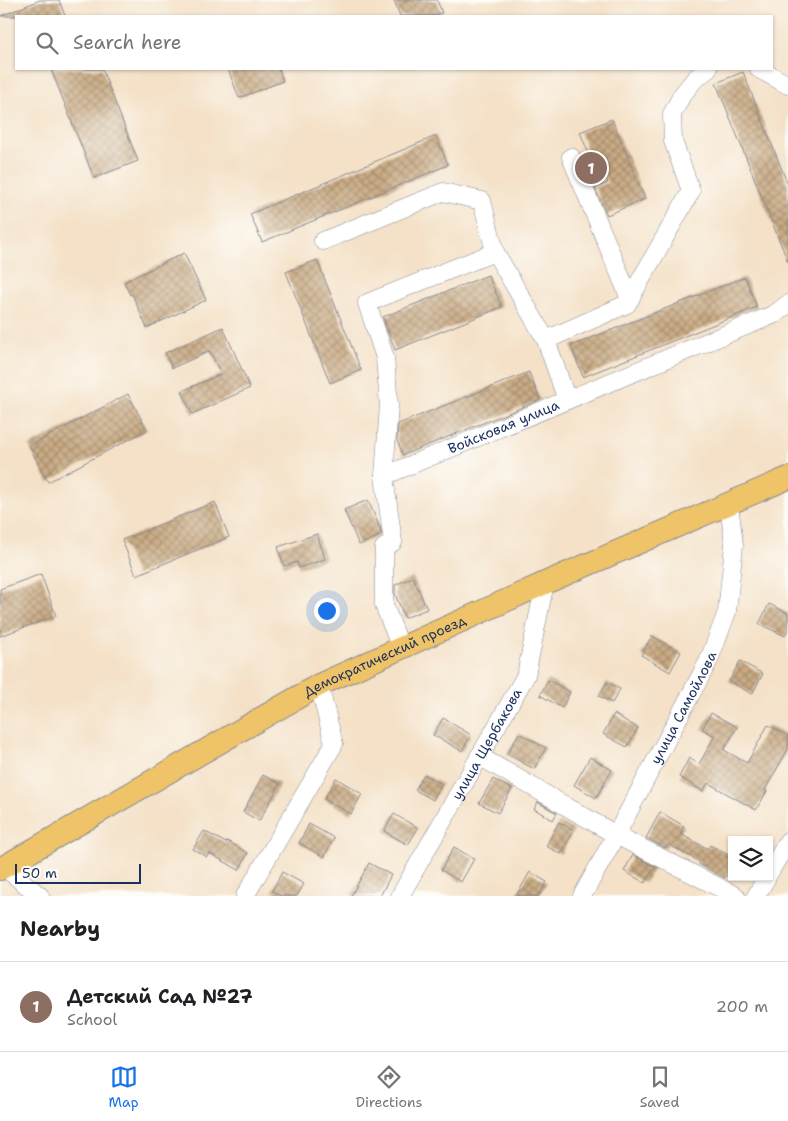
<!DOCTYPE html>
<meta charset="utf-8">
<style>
body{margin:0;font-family:"Shantell Sans",sans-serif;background:#f2f2f2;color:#202124}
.controls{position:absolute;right:15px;bottom:15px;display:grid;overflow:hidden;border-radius:0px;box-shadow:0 1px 4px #0004}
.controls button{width:45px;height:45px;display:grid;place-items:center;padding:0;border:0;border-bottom:1px solid #e0e0e0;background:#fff;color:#202124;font:25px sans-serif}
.scale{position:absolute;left:15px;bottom:12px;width:126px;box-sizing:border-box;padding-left:5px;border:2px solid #1b2f5e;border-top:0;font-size:14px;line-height:18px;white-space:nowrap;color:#1b2f5e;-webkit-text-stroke:4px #fdfcf7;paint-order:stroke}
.you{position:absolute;left:326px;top:610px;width:18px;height:18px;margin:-12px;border:4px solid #fff;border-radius:50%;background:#1a73e8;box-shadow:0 0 0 8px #1a73e833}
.badge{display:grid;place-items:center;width:32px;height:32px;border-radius:50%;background:#1a73e8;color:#fff;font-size:16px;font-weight:700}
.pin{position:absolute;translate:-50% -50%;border:2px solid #fff;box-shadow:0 1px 5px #0006}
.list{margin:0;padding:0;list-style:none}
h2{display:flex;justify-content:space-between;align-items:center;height:65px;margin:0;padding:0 20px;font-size:21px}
h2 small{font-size:16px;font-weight:400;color:#757577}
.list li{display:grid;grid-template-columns:32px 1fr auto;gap:15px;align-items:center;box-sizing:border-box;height:90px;padding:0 20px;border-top:1px solid #e0e0e0}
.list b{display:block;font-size:19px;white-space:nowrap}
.list p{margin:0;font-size:16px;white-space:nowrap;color:#757577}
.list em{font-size:16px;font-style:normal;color:#757577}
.icon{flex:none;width:28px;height:28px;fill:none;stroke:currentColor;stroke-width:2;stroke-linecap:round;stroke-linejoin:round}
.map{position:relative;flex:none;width:788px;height:896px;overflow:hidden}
.search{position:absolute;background:#fff;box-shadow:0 1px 4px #0004;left:15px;right:15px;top:15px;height:55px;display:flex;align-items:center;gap:12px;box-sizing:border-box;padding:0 18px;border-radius:0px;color:#757577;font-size:19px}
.sheet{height:155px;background:#fff}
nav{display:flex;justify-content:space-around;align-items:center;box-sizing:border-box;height:70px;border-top:1px solid #e0e0e0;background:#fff;font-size:14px;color:#757577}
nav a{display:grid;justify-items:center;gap:2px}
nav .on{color:#1a73e8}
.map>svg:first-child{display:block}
.building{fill:url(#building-cross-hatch)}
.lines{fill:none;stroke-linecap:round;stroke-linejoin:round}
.minor-casing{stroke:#888892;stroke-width:19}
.major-casing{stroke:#888892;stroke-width:24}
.minor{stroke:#fff;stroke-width:18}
.major{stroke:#efc469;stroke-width:22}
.labels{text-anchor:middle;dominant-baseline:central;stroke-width:5;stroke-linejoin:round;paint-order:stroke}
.street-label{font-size:14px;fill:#1b2f5e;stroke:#fdfcf7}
</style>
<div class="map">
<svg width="788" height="896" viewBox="0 0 788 896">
<defs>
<pattern id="building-cross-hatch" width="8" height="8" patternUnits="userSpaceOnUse" patternTransform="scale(1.25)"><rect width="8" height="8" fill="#caab84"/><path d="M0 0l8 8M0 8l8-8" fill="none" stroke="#a38c6f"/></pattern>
</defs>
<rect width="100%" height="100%" fill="#fdfcf7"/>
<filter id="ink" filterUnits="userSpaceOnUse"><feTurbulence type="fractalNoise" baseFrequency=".02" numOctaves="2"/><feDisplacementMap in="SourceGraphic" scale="10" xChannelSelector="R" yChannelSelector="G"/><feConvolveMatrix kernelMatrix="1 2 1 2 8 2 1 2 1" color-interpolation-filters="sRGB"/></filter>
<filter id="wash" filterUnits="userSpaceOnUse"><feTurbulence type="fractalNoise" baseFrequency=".0096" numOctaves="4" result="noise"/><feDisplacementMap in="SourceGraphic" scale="20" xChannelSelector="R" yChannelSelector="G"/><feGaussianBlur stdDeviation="1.12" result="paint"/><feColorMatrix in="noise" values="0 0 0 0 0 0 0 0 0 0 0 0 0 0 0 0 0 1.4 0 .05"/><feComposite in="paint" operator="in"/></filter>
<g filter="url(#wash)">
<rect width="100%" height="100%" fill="#f4e1c7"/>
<g id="blocks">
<g class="building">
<path d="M40,0H59L65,16H1Z"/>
<path d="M394,0H437L442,13L432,16H400Z"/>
<path d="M51,69H102L138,161L94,178Z"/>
<path d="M228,69H279L283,81L239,98Z"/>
<path d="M743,72L788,185V262L716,83Z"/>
<path d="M612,119L645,199L607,215L595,188L608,183L597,156L591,159L580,132Z"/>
<path d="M436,136L448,165L262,242L250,214Z"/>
<path d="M184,253L206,300L147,328L132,294L130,295L124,282Z"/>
<path d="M317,260L361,370L330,383L286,272Z"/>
<path d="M488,275L502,307L395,350L383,317Z"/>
<path d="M745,277L757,307L583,377L571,346Z"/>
<path d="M223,327L250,388L192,414L182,391L221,374L210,351L172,368L165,353Z"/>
<path d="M529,372L540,400L403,455L397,440L398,424Z"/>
<path d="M128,394L147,430L48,482L29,446Z"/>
<path d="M368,500L380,528L381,535L359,545L344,510Z"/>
<path d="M215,502L229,537L136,575L122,540Z"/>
<path d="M317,534L325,559L299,568L297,562L284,566L278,547Z"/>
<path d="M41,574L56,616L0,636V589Z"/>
<path d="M413,577L427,609L405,618L395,594V585Z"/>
<path d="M769,604L788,613V629L785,636L759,624Z"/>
<path d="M652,636L681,652L670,672L641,655Z"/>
<path d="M740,661L763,674L752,694L729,681Z"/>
<path d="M548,680L570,692L562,708L540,695Z"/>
<path d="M607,682L620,689L612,703L599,696Z"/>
<path d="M711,713L737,727L724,750L747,763L768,725L788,736V749L765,790L767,791L756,810L708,783L703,791L679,777L689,758L699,764L715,736L702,729Z"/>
<path d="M614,714L638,728L627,747L603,734Z"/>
<path d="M443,718L471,735L462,751L433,735Z"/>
<path d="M519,733L546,748L534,769L507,754Z"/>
<path d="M590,757L612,770L596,798L574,785Z"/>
<path d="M424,774L442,784L433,800L415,790Z"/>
<path d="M263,775L280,784L259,821L243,812Z"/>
<path d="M336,778L362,794L351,814L324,799Z"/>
<path d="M493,779L512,789L498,813L479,803Z"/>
<path d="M538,802L557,813L553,820L534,809Z"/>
<path d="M660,812L684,826L680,834L708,849L710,845L732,857V867L725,878L699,864L700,862L668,844L665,848L646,838Z"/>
<path d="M394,814L418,828L408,845L384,831Z"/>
<path d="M559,822L574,830L561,854L546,846Z"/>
<path d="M309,824L334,838L324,857L299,843Z"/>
<path d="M204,831L226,843L227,841L248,853L239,870L209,853L207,857L193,849Z"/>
<path d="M454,847L474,859L461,882L441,870Z"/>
<path d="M633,855L655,867L645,883L624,871Z"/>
<path d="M369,863L391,875L380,896H351Z"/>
<path d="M282,872L304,884L297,896H281L272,891Z"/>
<path d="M530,872L547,882L539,896H516Z"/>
</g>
</g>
</g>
<g filter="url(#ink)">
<use href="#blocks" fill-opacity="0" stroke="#888892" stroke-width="1"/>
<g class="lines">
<defs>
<g id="minor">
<path d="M759,69L788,85"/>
<path d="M571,157L630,299"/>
<path d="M323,241L443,192L482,201L495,252"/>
<path d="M546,340L567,400"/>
<path d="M384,476L389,405L385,358L367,303L495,252L546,340L627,304L691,191L673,141L672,114L682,95L695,79L708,69"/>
<path id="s1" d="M401,648L384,605V548L393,542L384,476L775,314L788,304"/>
<path d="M479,756L616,835L736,896"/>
<path d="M4,867L40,896"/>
<path d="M769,873L788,841"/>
<path d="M245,896L334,744L319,685"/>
<path id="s2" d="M400,896L526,675L545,583"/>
<path id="s3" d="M582,896L616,835L709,660L727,612L734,545L729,504"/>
<path d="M756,896L767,877"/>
</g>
<g id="major">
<path id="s4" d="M0,869L319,685L545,583L788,478"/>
</g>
</defs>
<use href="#minor" class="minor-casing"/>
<use href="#major" class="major-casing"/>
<use href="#minor" class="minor"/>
<use href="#major" class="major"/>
</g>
</g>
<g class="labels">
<g class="street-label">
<text stroke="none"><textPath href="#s1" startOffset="310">Войсковая улица</textPath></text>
<text stroke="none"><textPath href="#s4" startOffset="440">Демократический проезд</textPath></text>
<text stroke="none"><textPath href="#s3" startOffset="214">улица Самойлова</textPath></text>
<text stroke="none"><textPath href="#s2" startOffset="175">улица Щербакова</textPath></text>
</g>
</g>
</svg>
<div class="controls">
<button><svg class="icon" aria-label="layers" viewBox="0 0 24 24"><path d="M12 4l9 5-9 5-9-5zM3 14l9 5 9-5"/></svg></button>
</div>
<div class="scale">50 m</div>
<div class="you"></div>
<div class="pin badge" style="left:591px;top:168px;background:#8d6e63">1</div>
<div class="search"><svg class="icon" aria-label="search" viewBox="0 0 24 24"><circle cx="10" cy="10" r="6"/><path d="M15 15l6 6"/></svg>Search here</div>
</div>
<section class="sheet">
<h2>Nearby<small></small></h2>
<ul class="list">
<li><span class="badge" style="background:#8d6e63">1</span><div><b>Детский Сад №27</b><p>School</p></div><em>200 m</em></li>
</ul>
</section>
<nav>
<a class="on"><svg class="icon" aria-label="map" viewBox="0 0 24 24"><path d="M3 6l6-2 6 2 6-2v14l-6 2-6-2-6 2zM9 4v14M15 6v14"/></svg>Map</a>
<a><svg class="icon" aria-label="directions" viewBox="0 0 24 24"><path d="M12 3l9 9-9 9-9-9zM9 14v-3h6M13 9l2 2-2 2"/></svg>Directions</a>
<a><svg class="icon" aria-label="saved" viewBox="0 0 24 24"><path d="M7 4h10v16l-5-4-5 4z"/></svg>Saved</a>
</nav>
